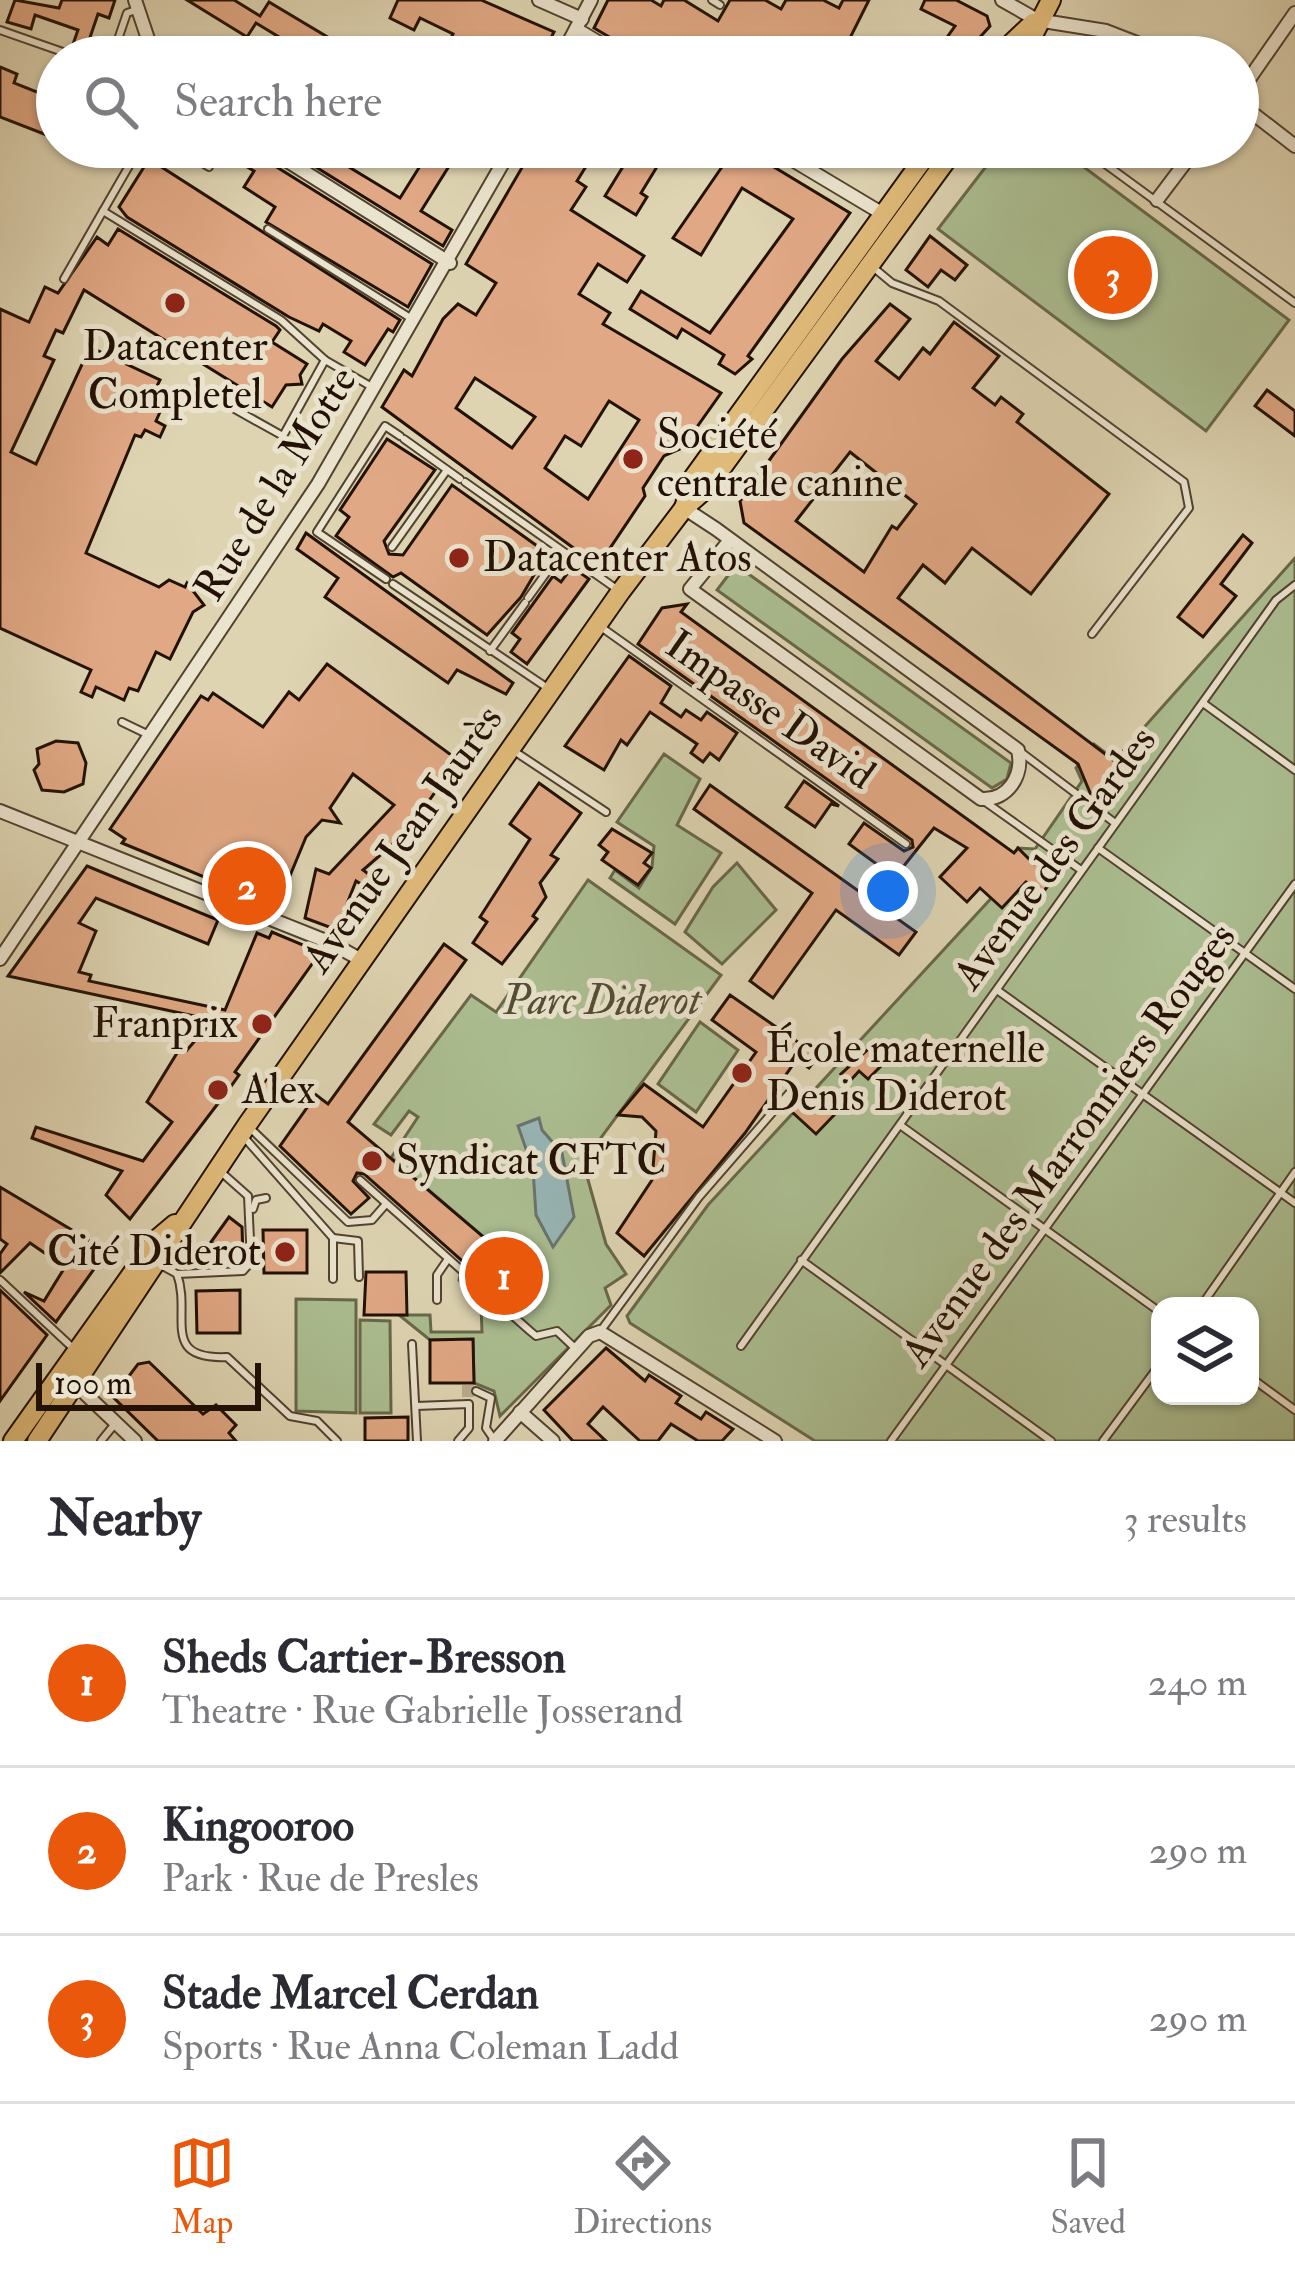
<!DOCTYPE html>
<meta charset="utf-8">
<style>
body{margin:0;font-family:"IM FELL Double Pica",serif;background:#f7f7f7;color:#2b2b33}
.controls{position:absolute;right:36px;bottom:36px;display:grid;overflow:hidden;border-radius:24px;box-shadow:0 3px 9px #0004}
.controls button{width:108px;height:108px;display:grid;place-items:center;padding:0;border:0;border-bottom:3px solid #e1e1e2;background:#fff;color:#2b2b33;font:60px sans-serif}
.scale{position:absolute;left:36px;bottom:30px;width:225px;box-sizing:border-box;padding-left:12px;border:6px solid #231104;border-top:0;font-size:33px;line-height:42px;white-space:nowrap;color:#231104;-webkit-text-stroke:9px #eae3cd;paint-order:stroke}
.you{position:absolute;left:888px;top:891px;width:42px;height:42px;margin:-30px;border:9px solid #fff;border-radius:50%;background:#1a73e8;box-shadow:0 0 0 18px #1a73e833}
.badge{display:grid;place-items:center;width:78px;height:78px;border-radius:50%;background:#ea580c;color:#fff;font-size:39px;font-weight:700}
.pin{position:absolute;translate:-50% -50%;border:6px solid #fff;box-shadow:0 3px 12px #0006}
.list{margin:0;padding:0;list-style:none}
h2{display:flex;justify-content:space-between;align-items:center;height:156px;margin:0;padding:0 48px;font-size:51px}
h2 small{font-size:39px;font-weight:400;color:#7c7c81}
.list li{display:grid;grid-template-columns:78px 1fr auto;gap:36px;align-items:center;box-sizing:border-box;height:168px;padding:0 48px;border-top:3px solid #e1e1e2}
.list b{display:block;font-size:45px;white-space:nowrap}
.list p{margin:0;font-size:39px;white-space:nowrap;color:#7c7c81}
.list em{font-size:39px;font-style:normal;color:#7c7c81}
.icon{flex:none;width:66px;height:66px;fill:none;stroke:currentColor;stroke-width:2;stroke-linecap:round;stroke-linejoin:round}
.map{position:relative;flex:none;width:1295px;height:1441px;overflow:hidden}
.search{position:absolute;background:#fff;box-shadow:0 3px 9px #0004;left:36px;right:36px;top:36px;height:132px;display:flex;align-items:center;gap:30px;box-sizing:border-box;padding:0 42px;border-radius:66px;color:#7c7c81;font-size:45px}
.sheet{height:660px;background:#fff}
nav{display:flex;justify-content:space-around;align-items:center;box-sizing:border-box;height:168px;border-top:3px solid #e1e1e2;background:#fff;font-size:33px;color:#7c7c81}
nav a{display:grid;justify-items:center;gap:6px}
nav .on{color:#ea580c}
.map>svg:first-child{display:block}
.green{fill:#abbe91;stroke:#67684a;stroke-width:3;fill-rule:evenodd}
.water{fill:#97b6b6;stroke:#69746f;stroke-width:3}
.building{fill:#e0a884;stroke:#231104;stroke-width:3;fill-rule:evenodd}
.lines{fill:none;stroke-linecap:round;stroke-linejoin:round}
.minor-tunnel{stroke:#b9ad8f;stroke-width:12;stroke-dasharray:12 6;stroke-linecap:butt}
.service-casing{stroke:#524230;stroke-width:10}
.minor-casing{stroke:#524230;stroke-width:16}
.primary-casing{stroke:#231104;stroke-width:22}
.service{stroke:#eae3cd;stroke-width:6}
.minor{stroke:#eae3cd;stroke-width:12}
.primary{stroke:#dfba79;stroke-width:18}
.poi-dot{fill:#8f2418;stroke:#eae3cd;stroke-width:4.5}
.labels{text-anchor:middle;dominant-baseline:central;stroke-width:10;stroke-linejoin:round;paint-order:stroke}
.poi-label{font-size:42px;fill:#231104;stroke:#eae3cd;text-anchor:start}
.street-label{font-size:42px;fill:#231104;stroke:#eae3cd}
.park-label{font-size:42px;font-style:italic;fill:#534e35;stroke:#eae3cd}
</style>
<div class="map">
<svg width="1295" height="1441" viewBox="0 0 1295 1441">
<rect width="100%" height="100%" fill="#ded4b2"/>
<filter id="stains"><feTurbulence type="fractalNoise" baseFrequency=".00167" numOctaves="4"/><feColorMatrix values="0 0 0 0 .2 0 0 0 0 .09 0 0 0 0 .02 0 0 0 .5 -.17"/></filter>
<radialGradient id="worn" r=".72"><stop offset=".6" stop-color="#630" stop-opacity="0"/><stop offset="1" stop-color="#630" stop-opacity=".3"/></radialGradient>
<g class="green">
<path d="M1001,147H1057L1289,320L1206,431L938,229Z"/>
<path d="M1295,558V1441H815L630,1323L627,1316L708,1205L1021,866L1018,848L1035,849L1082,781L1076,768L1094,744L1115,760ZM1160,1306H1250V1396H1160Z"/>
<path d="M736,565L1011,763L1007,779L992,788L717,590Z"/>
<path d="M664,754L700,779L677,825L721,853L675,924L610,878L615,870L639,888L652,867L654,846L617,822Z"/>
<path d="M737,863L776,910L722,964L685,932L713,887Z"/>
<path d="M588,880L721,975L583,1162L606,1244L626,1274L605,1288L611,1305L500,1416L494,1391L474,1383L473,1340H430L399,1315H430L431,1332H482L481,1305L459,1280L462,1268L486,1239L391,1158L418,1117L409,1111L391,1135L374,1124L471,995L496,1012Z"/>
<path d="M700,1022L738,1050L696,1112L658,1084Z"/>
<path d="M296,1299L356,1300V1413L296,1411Z"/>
<path d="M360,1320L390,1321L391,1413H360Z"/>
</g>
<path class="water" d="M539,1118L542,1130L562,1153L574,1217L553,1247L536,1215L533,1169L518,1126Z"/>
<g class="building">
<path d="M15,0L59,8L62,0H115L109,18L98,14L85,52L72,47L78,30L35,15L31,29L7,22Z"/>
<path d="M187,0H234L260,16L269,2L361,57H312L256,23L247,37Z"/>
<path d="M398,0H481L554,32L541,57H458L460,53L447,46L453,34L420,18L414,30L390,18Z"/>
<path d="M608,0H651L661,6L664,0H684L718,21L730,0H765L781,9L786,0H823L839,8L843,0H869L841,56L825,47L818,57H643L594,28Z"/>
<path d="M925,0H956L987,16L990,26L962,57H933L955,26L921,9Z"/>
<path d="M0,67L17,74L14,83L57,100V139L0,117Z"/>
<path d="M214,147H255L259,156L432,264L408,307L266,222L275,207L244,187L254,171Z"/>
<path d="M301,147H316L400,198L432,147H461L421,211L452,230L443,246L290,151L297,154Z"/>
<path d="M549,147H598L577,181L586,187L571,210L644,256L627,282L598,264L579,294L610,313L603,324L721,393L682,448L664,456L643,488L645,496L598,566L382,407L404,370L412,376L443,319L458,304L476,315L496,283L466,264L531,152L542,158ZM475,378L535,417L512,448L456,408ZM609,401L639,420L588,499L545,468L565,436L581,446Z"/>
<path d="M635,147H669L641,193L647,197L636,215L605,196Z"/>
<path d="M722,147H741L850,213L748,356L752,359L735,374L719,364L724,355L682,329L677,338L630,309L641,291L710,333L793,219L742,188L701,255L673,238L724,164L715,158Z"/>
<path d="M149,159L400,320L393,332L388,329L365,365L344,352L351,341L323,324L319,331L289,317L127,217L119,207Z"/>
<path d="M118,229L276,326L280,330L272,342L307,364L300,375L302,384L286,385L272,407L84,290L63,333L56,330L44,356L54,360L11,452L36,464L90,347L160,380L156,388L168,394L156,421L165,426L160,437L145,430L141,437L135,435L86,553L159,587L169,580L185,587L187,583L204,605L193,612L170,659L156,652L138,691L129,688L124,700L96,687L92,697L81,692L91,670L0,628V309L29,322L45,287L58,293L97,237L108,245Z"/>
<path d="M930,236L967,265L955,280L941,270L928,287L906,270Z"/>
<path d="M890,304L910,319L876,361L899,379L923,348L930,354L954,322L999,356L973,388L995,405L1001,397L1023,414L1017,422L1109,494L1031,594L972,548L945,583L923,565L898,598L1129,772L1111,798L1096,788L1091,795L1078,764L744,523L740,501L842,359ZM850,452L916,504L897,529L892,526L864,572L796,521Z"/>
<path d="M1267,390L1295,411V436L1255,406Z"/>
<path d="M387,439L435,470L384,541L389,554L403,555L452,485L547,553L521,597L487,635L401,573L393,577L336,536L349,517L340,510Z"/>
<path d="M306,533L513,683L506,694L457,670L448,683L325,597L338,578L297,549Z"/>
<path d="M1243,535L1252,543L1221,584L1236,596L1203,637L1178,617Z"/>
<path d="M572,567L589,579L527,664L511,652L520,639L512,633L553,576L561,582Z"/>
<path d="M687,604L681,612L1014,853L1018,848L1034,864L1039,858L1058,872L1042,894L1026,882L1002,908L980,888L967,902L940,877L967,848L934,828L899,872L912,881L905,890L875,869L878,865L849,844L864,823L904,851L913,847L912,840L638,644L662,608Z"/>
<path d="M629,656L671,686L661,703L681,717L686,710L701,720L707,712L737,733L719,760L710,753L703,762L691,753L697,744L650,712L627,745L621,740L604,770L565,746Z"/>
<path d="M327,664L458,760L406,833L363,870L371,876L364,886L356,881L339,924L329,927L305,918L316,869L329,874L394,805L353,774L330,808L340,823L322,820L306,837L277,907L122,843L125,839L110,829L201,696L208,700L213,693L263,727L289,692L299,700Z"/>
<path d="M56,741L78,743L86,763L83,784L64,792L42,790L34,770L39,764L37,749Z"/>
<path d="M804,781L839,806L831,804L815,827L786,807Z"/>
<path d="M539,783L581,813L551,855L558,859L540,883L546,897L533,916L537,919L502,964L473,943L487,922L480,917L530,839L510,824Z"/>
<path d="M710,785L916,932L899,955L836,910L773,998L750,981L812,893L694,809Z"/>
<path d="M612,829L652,853L644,863L651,868L638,885L602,860L608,852L599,845Z"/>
<path d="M87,866L218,920L208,944L96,898L79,923L96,931L79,972L91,975L89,981L225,1010L257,933L269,938L272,932L315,950L317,957L235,1072L239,1075L229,1089L130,1219L106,1195L122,1171L32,1138L36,1127L143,1161L172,1122L147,1102L182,1045L187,1050L213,1020L8,976Z"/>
<path d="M444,944L466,960L348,1122L534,1280L512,1305L364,1174L357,1173L353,1181L369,1198L351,1214L280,1146L316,1095L328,1104Z"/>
<path d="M730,995L818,1056L809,1068L797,1059L745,1133L644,1256L617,1233L652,1180L656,1131L642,1117L618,1115L644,1084L703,1127L756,1052L712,1020Z"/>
<path d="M875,1043L890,1057L868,1079L859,1071L850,1081L841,1074Z"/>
<path d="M810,1091L837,1112L816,1134L791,1111Z"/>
<path d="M0,1187L107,1251L56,1322L24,1292L44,1301L65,1267L30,1243L0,1273V1254L7,1244L0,1239Z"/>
<path d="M229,1217L242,1227L243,1257L238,1264H225V1253L211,1242Z"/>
<path d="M263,1230H307V1273H264Z"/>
<path d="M366,1272H406L407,1315H364Z"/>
<path d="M0,1290L47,1335L0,1401Z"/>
<path d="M240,1290V1333H197L196,1291Z"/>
<path d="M473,1339L474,1383H430V1340Z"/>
<path d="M606,1348L645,1381L649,1375L681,1396L676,1403L701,1419L706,1412L733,1429L722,1441H698L671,1424L658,1441H640L603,1407L588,1424L606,1441H573L544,1410Z"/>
<path d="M149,1362L203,1414L216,1405L236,1425L229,1433L236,1441H158L113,1397L138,1364Z"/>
<path d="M408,1417V1441H365V1418Z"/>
</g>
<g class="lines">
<path class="minor-tunnel" d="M462,1391H476"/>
<defs>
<g id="service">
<path d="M712,0L720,5"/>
<path d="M0,30L77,57"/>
<path d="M112,57L127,13L136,10"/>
<path d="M176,147L209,167"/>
<path d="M1082,147L1295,303"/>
<path d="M103,211L140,147"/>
<path d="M268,229L412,319"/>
<path d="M874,268L892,283L939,301L1184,482L1189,508L1092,634"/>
<path d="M64,279L103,211L281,320L325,360L372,387"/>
<path d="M231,407L283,436L325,360"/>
<path d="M404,439L460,479"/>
<path d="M465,482L618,590"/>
<path d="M392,547L447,470"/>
<path d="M386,579L317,532L385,426L400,436"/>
<path d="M393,584L549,689"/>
<path d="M528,598L562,551"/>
<path d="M601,627L906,844"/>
<path d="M490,651L525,603"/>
<path d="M1203,703L1295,770"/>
<path d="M122,722L149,735"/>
<path d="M514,751L606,812"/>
<path d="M1022,753L1115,823"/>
<path d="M984,801L1081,870"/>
<path d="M1098,848L1295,989"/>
<path d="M997,990L1295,1203"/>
<path d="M900,1125L1160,1312"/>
<path d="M249,1127L348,1222L372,1220L386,1204"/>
<path d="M243,1136L333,1238V1279"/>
<path d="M360,1180L530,1331L536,1336L557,1331L577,1350"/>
<path d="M253,1209L256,1200L266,1198"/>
<path d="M333,1238L358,1241L359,1277"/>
<path d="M801,1260L1051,1441"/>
<path d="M159,1264L177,1274C192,1315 159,1360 227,1357L290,1416L317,1421L337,1441"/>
<path d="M177,1274L243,1271L251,1262L248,1196L221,1172"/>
<path d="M0,1280L76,1351"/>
<path d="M437,1300V1275L448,1259"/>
<path d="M1201,1306L1295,1172"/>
<path d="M602,1329L699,1197L791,1091"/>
<path d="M412,1344L417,1441"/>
<path d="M741,1346L1276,600L1295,585"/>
<path d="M1250,1377L1295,1410"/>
<path d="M476,1391L491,1398L486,1428L495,1441"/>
<path d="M416,1406L469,1404V1428L458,1441"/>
<path d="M101,1441L114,1425"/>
<path d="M891,1441L1295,884"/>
<path d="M1103,1441L1160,1364"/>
</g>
<g id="minor">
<path d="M135,0L154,57"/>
<path d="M539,0L582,19"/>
<path d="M1002,0L1037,20L1106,31L1173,57"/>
<path d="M576,29L623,57"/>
<path d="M561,57L591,0"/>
<path d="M1238,95L1295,13"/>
<path d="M1238,102L1295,146"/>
<path d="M265,147L450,263"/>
<path d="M771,147L883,214"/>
<path d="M1157,200L1197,147"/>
<path d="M684,508L716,529L1018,750C1024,775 1008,801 981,799L690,589L730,540"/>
<path d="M0,811L331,943L363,961"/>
<path d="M0,959L318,484L512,147"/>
<path d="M78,1377L76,1385L135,1441"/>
<path d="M520,1412L553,1441"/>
<path d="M495,1441L589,1336L600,1332L775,1441"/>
</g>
<g id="primary">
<path d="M997,57L1033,23"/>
<path d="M1022,57L1051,0"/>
<path d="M684,508L693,478L932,147"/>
<path d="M13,1441L156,1240L175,1224"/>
<path d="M37,1441L247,1125L621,591L684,508L707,488L956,147"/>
</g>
</defs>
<use href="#service" class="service-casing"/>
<use href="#minor" class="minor-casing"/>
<use href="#primary" class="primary-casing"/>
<use href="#service" class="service"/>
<use href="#minor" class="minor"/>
<use href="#primary" class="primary"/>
</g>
<g class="poi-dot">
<circle cx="175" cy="303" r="12"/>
<circle cx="633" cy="459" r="12"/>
<circle cx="459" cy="558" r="12"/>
<circle cx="262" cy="1024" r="12"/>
<circle cx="742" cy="1073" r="12"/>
<circle cx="218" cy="1090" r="12"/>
<circle cx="372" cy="1161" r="12"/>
<circle cx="285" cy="1252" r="12"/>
</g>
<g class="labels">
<g class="poi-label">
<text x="175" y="347" text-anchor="middle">Datacenter<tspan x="175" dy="48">Completel</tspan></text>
<text x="657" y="435">Société<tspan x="657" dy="48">centrale canine</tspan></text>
<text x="483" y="558">Datacenter Atos</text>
<text x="238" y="1024" text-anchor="end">Franprix</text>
<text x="766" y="1049">École maternelle<tspan x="766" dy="48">Denis Diderot</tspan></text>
<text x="242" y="1090">Alex</text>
<text x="396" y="1161">Syndicat CFTC</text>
<text x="261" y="1252" text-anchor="end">Cité Diderot</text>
</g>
<g class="street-label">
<text transform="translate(276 484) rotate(-58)">Rue de la Motte</text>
<text transform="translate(770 710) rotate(35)">Impasse David</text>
<text transform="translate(403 839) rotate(-55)">Avenue Jean Jaurès</text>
<text transform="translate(1055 858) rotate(-54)">Avenue des Gardes</text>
<text transform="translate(1069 1145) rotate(-54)">Avenue des Marronniers Rouges</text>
</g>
<g class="park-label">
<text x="602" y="1001">Parc Diderot</text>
</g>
</g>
<rect width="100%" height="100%" filter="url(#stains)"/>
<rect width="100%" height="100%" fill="url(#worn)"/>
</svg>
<div class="controls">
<button><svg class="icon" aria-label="layers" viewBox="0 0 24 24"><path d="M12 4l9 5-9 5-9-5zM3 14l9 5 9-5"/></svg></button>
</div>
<div class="scale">100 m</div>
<div class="you"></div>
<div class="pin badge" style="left:504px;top:1276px">1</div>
<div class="pin badge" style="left:247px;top:886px">2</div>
<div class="pin badge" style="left:1113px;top:275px">3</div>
<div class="search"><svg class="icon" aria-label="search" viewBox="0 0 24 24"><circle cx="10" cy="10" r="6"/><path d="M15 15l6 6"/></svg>Search here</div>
</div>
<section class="sheet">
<h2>Nearby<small>3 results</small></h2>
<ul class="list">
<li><span class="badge">1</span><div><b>Sheds Cartier-Bresson</b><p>Theatre · Rue Gabrielle Josserand</p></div><em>240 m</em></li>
<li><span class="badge">2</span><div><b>Kingooroo</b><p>Park · Rue de Presles</p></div><em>290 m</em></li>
<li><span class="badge">3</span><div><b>Stade Marcel Cerdan</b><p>Sports · Rue Anna Coleman Ladd</p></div><em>290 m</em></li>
</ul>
</section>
<nav>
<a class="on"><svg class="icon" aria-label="map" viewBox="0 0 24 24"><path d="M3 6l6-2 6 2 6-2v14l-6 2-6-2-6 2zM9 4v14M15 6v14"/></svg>Map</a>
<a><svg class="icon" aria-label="directions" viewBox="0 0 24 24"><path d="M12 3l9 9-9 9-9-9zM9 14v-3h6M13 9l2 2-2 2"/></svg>Directions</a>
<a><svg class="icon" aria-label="saved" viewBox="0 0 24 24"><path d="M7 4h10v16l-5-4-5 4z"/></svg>Saved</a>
</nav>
